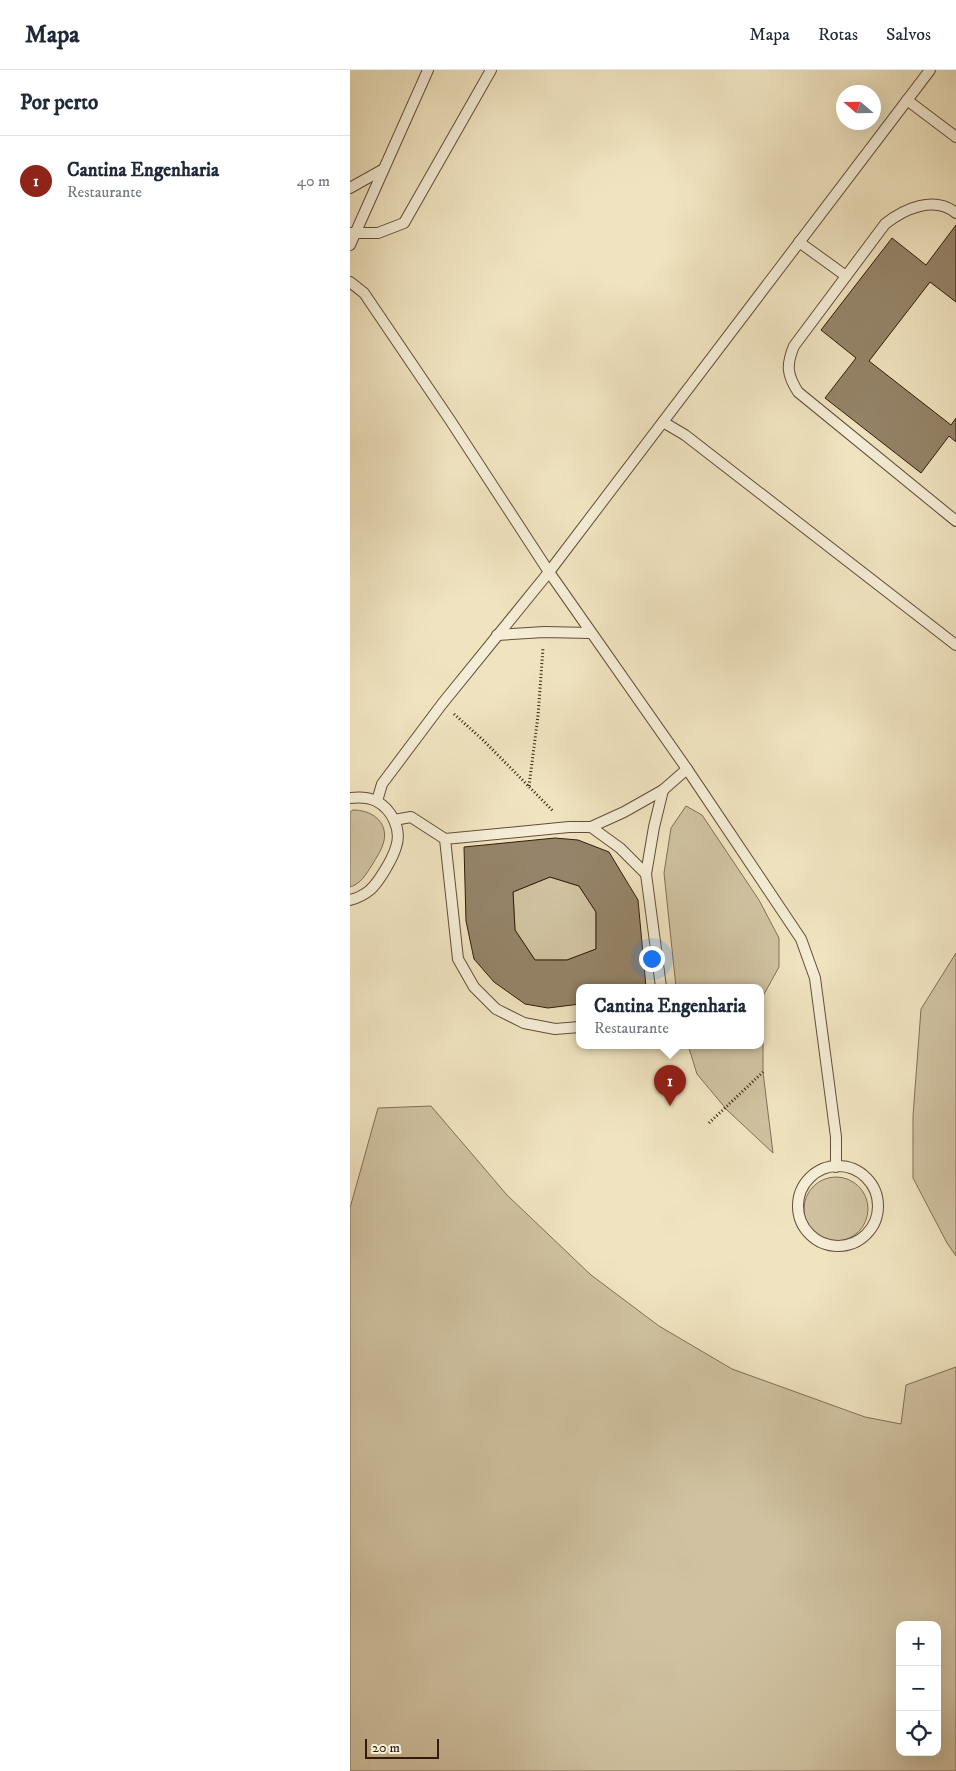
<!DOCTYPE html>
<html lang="pt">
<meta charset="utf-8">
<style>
body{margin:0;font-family:"IM FELL DW Pica",serif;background:#f6f6f7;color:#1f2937}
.controls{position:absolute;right:15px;bottom:15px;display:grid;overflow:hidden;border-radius:10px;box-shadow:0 5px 20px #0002}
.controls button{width:45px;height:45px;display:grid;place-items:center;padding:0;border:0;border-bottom:1px solid #e0e1e3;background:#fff;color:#1f2937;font:25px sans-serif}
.compass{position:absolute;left:486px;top:15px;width:45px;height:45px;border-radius:50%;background:#fff;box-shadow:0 5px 20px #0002;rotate:290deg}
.scale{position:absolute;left:15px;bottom:12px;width:74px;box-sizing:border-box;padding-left:5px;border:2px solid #331b0a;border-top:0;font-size:14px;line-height:18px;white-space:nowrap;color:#331b0a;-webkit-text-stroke:4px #f5edd6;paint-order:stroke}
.you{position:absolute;left:301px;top:888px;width:18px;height:18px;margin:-12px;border:4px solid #fff;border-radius:50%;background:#1a73e8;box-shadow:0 0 0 8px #1a73e833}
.badge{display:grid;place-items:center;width:32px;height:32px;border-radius:50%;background:#8f2418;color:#fff;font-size:16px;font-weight:700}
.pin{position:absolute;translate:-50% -41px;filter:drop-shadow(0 1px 2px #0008)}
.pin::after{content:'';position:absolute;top:26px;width:18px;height:15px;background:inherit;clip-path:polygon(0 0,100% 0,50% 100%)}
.popup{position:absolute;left:226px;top:914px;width:188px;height:65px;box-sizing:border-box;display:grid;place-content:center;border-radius:10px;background:#fff;filter:drop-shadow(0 1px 4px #0005);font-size:16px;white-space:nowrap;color:#747a83}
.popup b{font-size:19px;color:#1f2937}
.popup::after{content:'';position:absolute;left:50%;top:100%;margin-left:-10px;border:10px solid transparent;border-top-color:#fff}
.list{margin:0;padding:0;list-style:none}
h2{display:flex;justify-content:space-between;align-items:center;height:65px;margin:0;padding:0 20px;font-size:21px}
h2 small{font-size:16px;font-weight:400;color:#747a83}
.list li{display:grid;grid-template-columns:32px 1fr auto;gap:15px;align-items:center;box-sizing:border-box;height:90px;padding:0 20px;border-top:1px solid #e0e1e3}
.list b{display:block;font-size:19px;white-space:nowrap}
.list p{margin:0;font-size:16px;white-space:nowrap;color:#747a83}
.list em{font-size:16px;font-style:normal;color:#747a83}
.icon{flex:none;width:28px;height:28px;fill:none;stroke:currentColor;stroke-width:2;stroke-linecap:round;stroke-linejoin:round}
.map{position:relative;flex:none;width:606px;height:1701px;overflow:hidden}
header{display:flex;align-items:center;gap:30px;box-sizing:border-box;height:70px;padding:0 25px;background:#fff;border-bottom:1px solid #e0e1e3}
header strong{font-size:24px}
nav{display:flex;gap:28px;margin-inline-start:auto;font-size:18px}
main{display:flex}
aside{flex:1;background:#fff}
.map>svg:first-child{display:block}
.green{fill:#d0c2a1;stroke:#826e56;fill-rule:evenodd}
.building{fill:#958469;stroke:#331b0a;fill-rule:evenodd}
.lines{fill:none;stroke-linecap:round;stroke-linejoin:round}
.service-casing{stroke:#624d38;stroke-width:12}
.path{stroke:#331b0a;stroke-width:3;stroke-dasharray:1 2.5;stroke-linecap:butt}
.service{stroke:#f5edd6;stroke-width:10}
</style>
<header>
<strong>Mapa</strong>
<nav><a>Mapa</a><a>Rotas</a><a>Salvos</a></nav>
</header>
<main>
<aside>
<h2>Por perto<small></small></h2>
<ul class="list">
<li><span class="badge">1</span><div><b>Cantina Engenharia</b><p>Restaurante</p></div><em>40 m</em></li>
</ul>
</aside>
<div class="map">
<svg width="606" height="1701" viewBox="0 0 606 1701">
<rect width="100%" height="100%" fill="#f0e4c0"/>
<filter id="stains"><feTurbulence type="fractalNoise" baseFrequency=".004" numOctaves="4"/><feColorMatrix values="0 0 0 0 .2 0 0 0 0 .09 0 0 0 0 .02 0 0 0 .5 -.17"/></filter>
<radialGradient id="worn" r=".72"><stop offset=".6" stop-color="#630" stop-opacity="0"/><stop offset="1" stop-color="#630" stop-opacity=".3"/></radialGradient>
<g class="green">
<path d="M336,736L352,745L409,830L429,868V897L413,926V1002L423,1083L377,1040L347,1004L338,975H410V917H326L314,803L321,758Z"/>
<path d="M3,740C21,740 38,751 34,771C32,780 26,788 22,795C16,804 11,814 0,817V742Z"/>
<path d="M200,807L229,816L246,842V879L217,890H185L165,860L163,822Z"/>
<path d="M606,883V1186L597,1173L563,1108V1046L571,939Z"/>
<path d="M81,1036L157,1125L241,1205L309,1256L382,1299L515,1347L551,1354L556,1315L606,1297V1701H0V1138L28,1038ZM550,1555H587V1682H550Z"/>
<circle cx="486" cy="1139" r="32"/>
</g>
<g class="building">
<path d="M606,155V232L580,212L519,291L601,355L606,348V372L599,366L571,403L475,328L506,288L471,260L542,168L576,195Z"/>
<path d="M205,768L228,770L259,782L271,802L288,830L296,917H230V934L198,938L175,934L144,912L124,889L116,851L114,777ZM200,807L229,816L246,842V879L217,890H185L165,860L163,822Z"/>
</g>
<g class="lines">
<defs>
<g id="service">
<path d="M557,30L606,67"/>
<path d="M0,118L32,100"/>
<path d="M606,143C584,125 554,139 535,154L444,276C436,295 437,305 448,322L606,451"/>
<path d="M0,163H28L54,153L141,0"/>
<path d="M449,172L496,206"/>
<path d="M0,175L78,0"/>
<path d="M0,212L14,223L100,350L199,502L337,699L451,869L465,908L486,1067V1097"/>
<path d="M313,352L335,365L606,575"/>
<path d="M147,565L194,562L241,563"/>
<path d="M0,728C9,727 18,727 26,731C42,739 52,760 46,777C43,788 29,812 20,820C14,825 8,828 0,830"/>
<path d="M27,731L32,714L92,634L199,502L580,0"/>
<path d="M44,750L61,747L95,769"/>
<path d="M241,757L270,778L296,804"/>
<path d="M311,917L296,804L304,757L313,720"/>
<path d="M230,957L205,959L174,953L146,939L124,917L108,889L95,769L219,757H241L274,742L313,720L337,699"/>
<circle cx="488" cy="1136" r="40"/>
</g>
</defs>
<use href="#service" class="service-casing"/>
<g class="path">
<path d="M104,644L133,670L203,741"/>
<path d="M179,716L188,646L193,578"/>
<path d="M359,1053L413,1002"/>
</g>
<use href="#service" class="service"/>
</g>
<rect width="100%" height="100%" filter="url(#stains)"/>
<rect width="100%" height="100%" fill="url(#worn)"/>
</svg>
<div class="controls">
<button>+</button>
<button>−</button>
<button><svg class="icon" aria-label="locate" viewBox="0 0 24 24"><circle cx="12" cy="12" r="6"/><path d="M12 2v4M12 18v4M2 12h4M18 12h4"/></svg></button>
</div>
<svg class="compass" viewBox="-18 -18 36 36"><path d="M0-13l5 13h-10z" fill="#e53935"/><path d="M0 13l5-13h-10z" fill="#747a83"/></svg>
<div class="scale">20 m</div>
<div class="you"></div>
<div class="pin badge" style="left:320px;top:1036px">1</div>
<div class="popup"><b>Cantina Engenharia</b>Restaurante</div>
</div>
</main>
